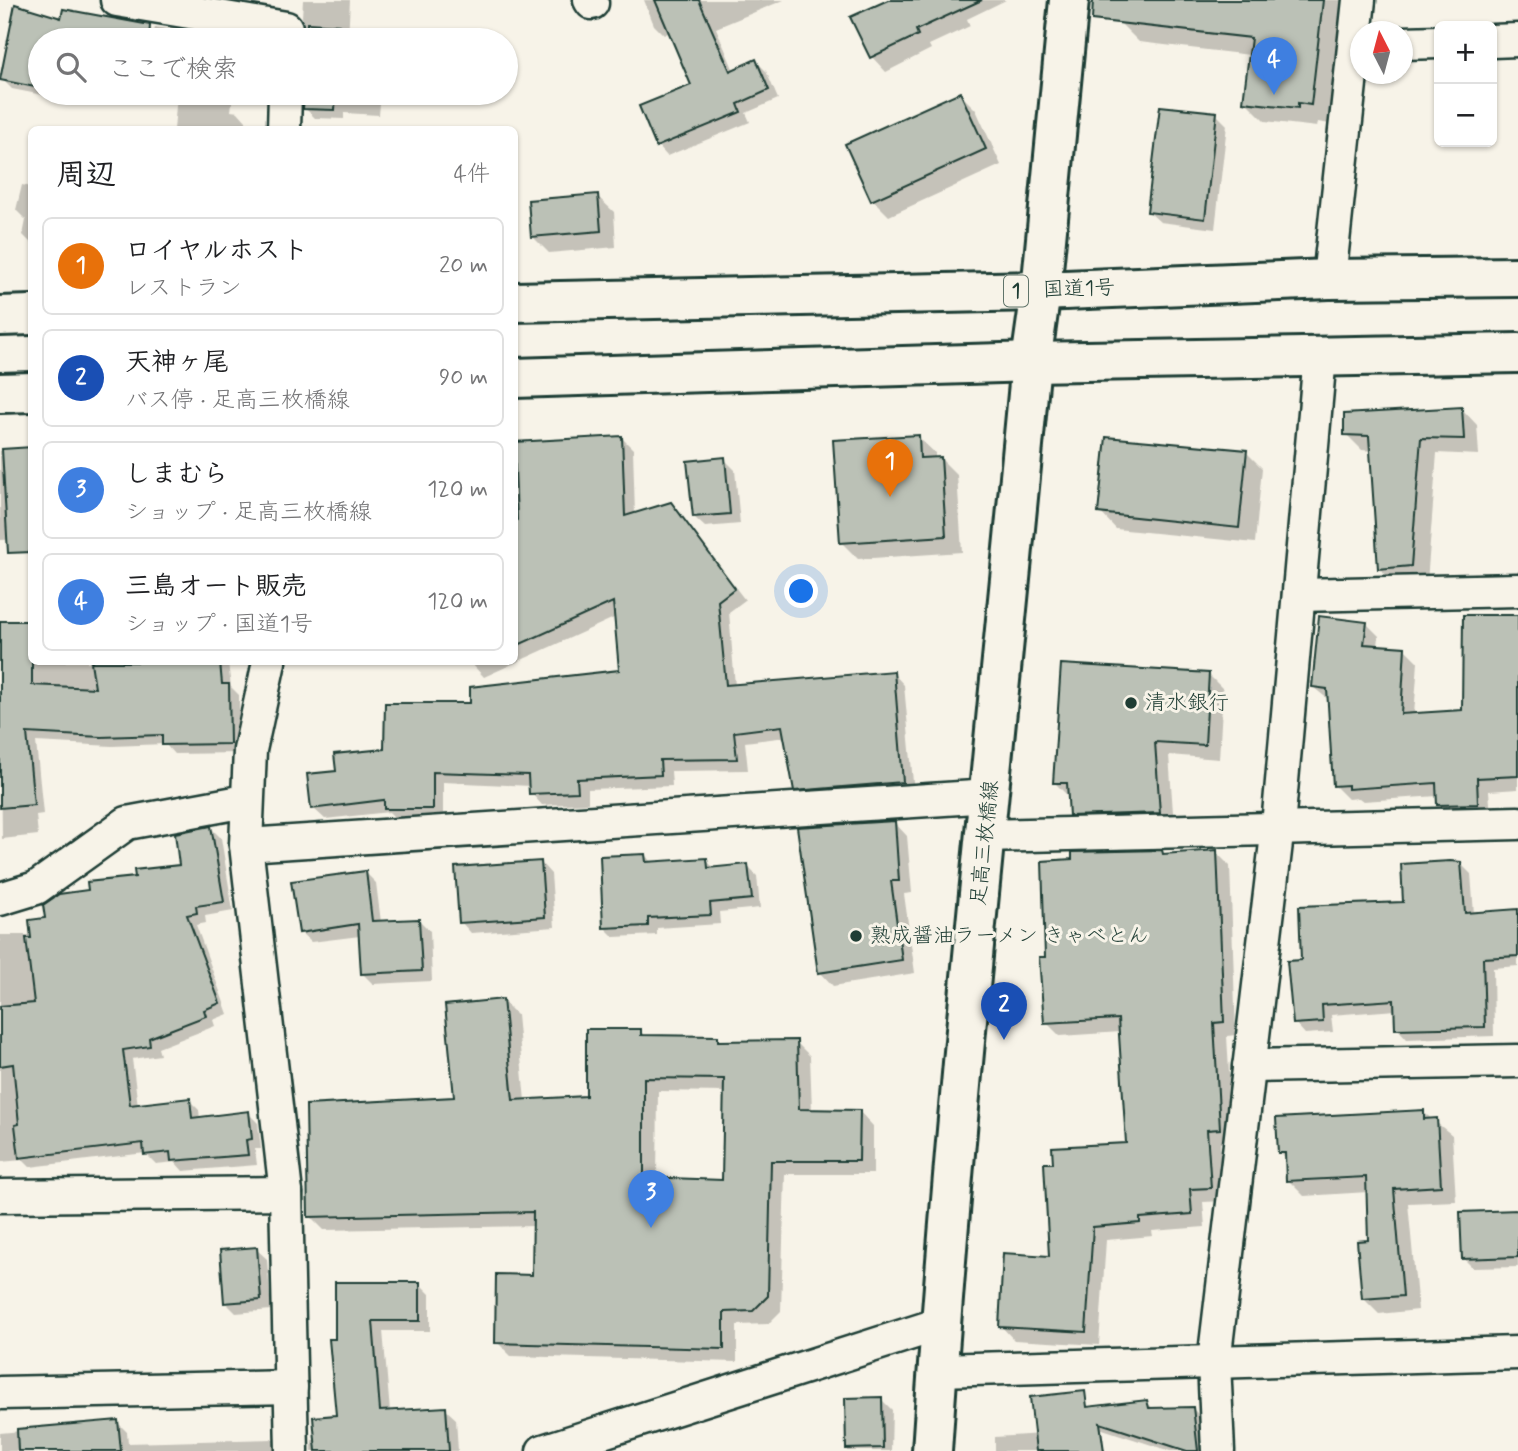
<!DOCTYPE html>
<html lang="ja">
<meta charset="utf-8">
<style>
body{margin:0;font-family:Mynerve,"Klee One",sans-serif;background:#f6f6f6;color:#202124}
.controls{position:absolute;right:21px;top:21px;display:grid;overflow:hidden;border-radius:10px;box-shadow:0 2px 5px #0004}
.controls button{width:63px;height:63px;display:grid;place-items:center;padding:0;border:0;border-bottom:2px solid #e0e0e0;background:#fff;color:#202124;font:35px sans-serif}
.compass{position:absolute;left:1350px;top:21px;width:63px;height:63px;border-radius:50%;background:#fff;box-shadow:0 2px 5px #0004;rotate:354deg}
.you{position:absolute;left:802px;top:592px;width:24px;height:24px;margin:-18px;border:5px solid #fff;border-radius:50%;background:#1a73e8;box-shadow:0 0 0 10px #1a73e833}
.badge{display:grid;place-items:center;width:46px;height:46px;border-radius:50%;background:#1f3d34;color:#fff;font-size:23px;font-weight:700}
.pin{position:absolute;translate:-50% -58px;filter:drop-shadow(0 2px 4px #0008)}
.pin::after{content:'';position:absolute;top:37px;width:24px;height:21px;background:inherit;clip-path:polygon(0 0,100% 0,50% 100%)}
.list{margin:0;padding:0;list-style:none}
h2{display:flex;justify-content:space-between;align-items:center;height:91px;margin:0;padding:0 28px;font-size:30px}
h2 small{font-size:23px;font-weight:400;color:#757577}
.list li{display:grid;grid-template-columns:46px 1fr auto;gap:21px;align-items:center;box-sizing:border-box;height:98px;margin:0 14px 14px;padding:0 14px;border:2px solid #e0e0e0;border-radius:10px}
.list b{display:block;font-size:26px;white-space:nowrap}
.list p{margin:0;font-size:23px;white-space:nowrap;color:#757577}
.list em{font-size:23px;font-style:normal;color:#757577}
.icon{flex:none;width:38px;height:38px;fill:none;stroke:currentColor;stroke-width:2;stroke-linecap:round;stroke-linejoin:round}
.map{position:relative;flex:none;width:1518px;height:1451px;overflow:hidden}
.search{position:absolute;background:#fff;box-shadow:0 2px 5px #0004;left:28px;top:28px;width:490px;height:77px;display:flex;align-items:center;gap:18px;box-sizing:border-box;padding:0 24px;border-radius:38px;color:#757577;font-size:26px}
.panel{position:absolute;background:#fff;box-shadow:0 2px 5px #0004;left:28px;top:126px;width:490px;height:539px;border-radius:10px}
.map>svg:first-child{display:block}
.shadow{fill:#0003;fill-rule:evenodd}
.building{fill:#bbc1b6;stroke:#1f3d34;stroke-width:2;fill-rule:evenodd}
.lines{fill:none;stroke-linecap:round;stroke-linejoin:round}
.minor-casing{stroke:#1f3d34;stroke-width:37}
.tertiary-casing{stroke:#1f3d34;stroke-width:44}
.secondary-casing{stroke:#1f3d34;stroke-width:44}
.trunk-casing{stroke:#1f3d34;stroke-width:44}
.minor{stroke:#f7f3e8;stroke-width:32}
.tertiary{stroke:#f7f3e8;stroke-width:38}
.secondary{stroke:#f7f3e8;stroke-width:38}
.trunk{stroke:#f7f3e8;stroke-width:38}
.poi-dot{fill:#1f3d34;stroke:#f7f3e8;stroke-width:2.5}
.labels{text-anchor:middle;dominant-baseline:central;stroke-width:6;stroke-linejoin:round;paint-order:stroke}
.shield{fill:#f7f3e8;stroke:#60746a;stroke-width:2}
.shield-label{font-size:19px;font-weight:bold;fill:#1f3d34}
.street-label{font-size:21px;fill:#1f3d34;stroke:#f7f3e8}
.poi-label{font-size:21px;fill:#1f3d34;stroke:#f7f3e8;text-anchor:start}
</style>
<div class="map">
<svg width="1518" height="1451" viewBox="0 0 1518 1451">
<rect width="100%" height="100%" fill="#f7f3e8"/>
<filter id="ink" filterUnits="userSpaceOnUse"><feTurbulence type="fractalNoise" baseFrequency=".0143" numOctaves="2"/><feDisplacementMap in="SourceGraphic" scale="14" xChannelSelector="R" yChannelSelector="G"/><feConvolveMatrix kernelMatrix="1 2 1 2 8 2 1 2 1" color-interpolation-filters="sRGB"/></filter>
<g filter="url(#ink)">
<g class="shadow">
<path d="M195,0H246L245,8Z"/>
<path d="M303,0H350L348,40H301L306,30L302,17Z"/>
<path d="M644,0H784L716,28L734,71L756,61L766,71L778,99L746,113L750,122L667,156L658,146L693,86L670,32L664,35L654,25Z"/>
<path d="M893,0H1006L967,19L970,26L929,45L931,49L886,72L872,57L858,29Z"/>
<path d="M1121,0H1344L1330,124L1318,122L1317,127L1265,121L1245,101L1250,55L1139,42L1119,22Z"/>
<path d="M16,7L62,20L112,28L110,40H40V93H90L88,104L12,89L2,79Z"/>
<path d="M155,27L232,39V40H153Z"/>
<path d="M165,93H233L231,111L238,112L246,121V130H174L177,94Z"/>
<path d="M306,93H381L379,115L344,113V119L315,118L305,108Z"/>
<path d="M960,94L976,110L1001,165L889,216L873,200Z"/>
<path d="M1216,114L1227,125L1215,229L1160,222L1149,212Z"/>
<path d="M22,185L32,187V244L23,235L26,220L16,210Z"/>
<path d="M597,196L614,212L616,247L549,253L532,236Z"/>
<path d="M1461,408L1477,425L1479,455L1437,453L1427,582L1396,584L1379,568L1372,451L1362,450L1346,434Z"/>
<path d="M621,437L633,449L635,515L671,504L745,600L729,612L735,686L893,673L904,685L914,793L807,801L795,790L786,737L745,742L748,770L671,771L672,786L588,789V803L542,805L531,793V786L443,782V820H397L389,812L325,819L313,808L338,772L471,705L621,671L616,617L484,677L470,662H514V497Z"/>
<path d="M918,437L935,453V459H941L957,475L962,552L858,559L841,542Z"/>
<path d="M32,449V539L0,540V451Z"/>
<path d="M1246,452L1262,468L1255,543L1116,529L1100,512Z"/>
<path d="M724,459L735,470L740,524L705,527L694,517Z"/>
<path d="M1518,617V789L1489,791L1491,816L1452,818L1439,805L1438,796L1363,801L1359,798L1348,799L1335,786L1329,700L1313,687L1366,623L1379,636L1378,647L1405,649L1418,662L1414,715L1464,711Z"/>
<path d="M0,622L32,662H228L231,687L239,695V753L174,754L165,744L112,746L36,742L43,814L36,815L38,835L2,839Z"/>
<path d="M1209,675L1223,689L1219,759L1169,755L1174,827L1085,829L1071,815L1069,797L1055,783Z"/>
<path d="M894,822L907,836L912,893L904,894L915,973L833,986L820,972Z"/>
<path d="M211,828L221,838L233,911L205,916L206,923L196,925L228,1014L213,1020L215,1026L158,1048L160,1055L132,1059L138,1106L189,1100L199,1110L200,1119L248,1113L258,1123L261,1149H255L257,1165L183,1171L175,1162L156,1164L145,1153L30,1167L23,1160L0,1162V935H33L47,919L89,891L181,866Z"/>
<path d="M1162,852L1165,855L1216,852L1230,866L1236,1035L1227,1036L1233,1142L1220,1143L1224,1201L1203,1202L1205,1227L1152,1231L1153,1236L1106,1240L1099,1345L1014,1340L1001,1326L1051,1258L1055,1164L1128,1144L1121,1032L1060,1036L1046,1022L1047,959Z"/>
<path d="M645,855L652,863L706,860L715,869L747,866L757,876L760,908L719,912L720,924L657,928V935L614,937L604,927Z"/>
<path d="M541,863L551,874L555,927L471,933L461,922Z"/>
<path d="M1461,864L1471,874L1474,914L1518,910V966L1493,968L1494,1036L1407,1039L1397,1028L1396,1010L1331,1015L1333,1032L1305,1034L1295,1023L1302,961L1405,903Z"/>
<path d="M365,872L376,883L381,922L419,920L430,931L432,981L373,984L362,973L360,936L311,942L300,932Z"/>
<path d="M503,1001L517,1015L525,1101L588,1098L640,1031L647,1037L718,1038L723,1043L796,1042L810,1056L812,1111H859L873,1126V1174H785L781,1311L768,1324L737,1325V1362L511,1356L497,1342L534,1277L535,1226L324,1230L310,1216L456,1099ZM658,1091L725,1092L724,1182L657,1179Z"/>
<path d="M1423,1112L1452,1135L1456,1201L1408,1203L1418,1310L1379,1314L1364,1299L1370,1242L1368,1192L1304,1196L1288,1180L1287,1159L1280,1152Z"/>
<path d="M1518,1212V1267L1473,1268L1463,1258Z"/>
<path d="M256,1249L267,1259L271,1310L236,1313L225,1302Z"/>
<path d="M419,1283L430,1294V1331H383L390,1412L445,1409L456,1419L458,1451H312V1440H316L338,1417L337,1340Z"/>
<path d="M881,1399L892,1410L891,1451H848L847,1400Z"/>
<path d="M1147,1402L1154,1410L1192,1408L1202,1418L1206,1451H1170L1072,1419Z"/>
<path d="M117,1422L127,1432L128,1443L273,1439L283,1451H0V1433Z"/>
<path d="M1056,1433L1068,1451H995V1437Z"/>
</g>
<g class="building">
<path d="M655,0H699L730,71L756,59L769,90L738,104L741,112L656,147L639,106L691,85Z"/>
<path d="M888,0H982L916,30L918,35L870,58L850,17Z"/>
<path d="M1093,0H1323L1311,105L1298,103V108L1243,102L1251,38L1092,20Z"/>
<path d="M15,4L61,18L63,9L150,25L149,40H40V88L0,80Z"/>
<path d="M307,23L339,25V40H306Z"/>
<path d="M960,92L986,149L871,201L845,144Z"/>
<path d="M304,93H336L335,110L303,109Z"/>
<path d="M1160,106L1217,112L1205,219L1147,212Z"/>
<path d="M598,194L601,231L531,237L528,200Z"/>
<path d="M1462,407L1464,439L1421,438L1411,566L1378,569L1369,436L1344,435V414Z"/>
<path d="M919,435L920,458L941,457L946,536L840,543L833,440Z"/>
<path d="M622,436L625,516L671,502L735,588L718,601L726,685L894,671L903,782L794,791L782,726L734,732L737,759L660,760L661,775L577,779L578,792L529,794L528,775L433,772V809H384V800L311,809L307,774L336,771L334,754L384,749L385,703H470V687L619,670L613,602L514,647V522L517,520L514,442Z"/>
<path d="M1106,437L1247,450L1239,528L1098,513Z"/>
<path d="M32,447V552L8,553L2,449Z"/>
<path d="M725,457L730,514L693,517L687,461Z"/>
<path d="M1463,615H1518V776L1477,778L1478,804L1437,805L1436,783L1348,789V785L1333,786L1327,689L1312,687L1319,616L1367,622L1364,644L1405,647L1401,714L1462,710Z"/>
<path d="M0,621H32V685L95,688L91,662H220L222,684H229L230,744L162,745V735L101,737L27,733L34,805L0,808Z"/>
<path d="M1061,664L1209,673L1205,745L1155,742L1160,813L1069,816L1067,783H1053Z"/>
<path d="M895,821L899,881H891L902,960L818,973L797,827Z"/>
<path d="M211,826L224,902L196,906L197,913L187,915L220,1003L204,1010L206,1016L149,1038L150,1046L123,1050L130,1105L190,1098L192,1118L249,1111L252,1139L246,1140L248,1155L171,1161L170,1152L144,1155L143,1143L19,1158L15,1125L19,1124L13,1064L0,1066V1006L34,1003L26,938H31L29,920L45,918L43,905L59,894L88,890L87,882L135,877L134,870L179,865L175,833Z"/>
<path d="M1162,850L1163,854L1217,850L1224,1022L1214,1023L1220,1129L1207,1130L1211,1188L1190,1189L1192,1214L1140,1218V1223L1093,1227L1086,1332L999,1327L1003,1253L1049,1256L1044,1163H1053L1052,1147L1126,1143L1118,1019L1044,1023L1039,957H1045L1042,861L1072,859V852Z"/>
<path d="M645,854L646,862L707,858L708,868L748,864L752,899L710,903L711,915L648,918V926L603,928L600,856Z"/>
<path d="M541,861L545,917L459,923L455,867Z"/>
<path d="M1450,861L1461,862L1465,913L1518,909V956L1483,958L1485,1027L1395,1029L1394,1000L1322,1005L1323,1022L1293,1024L1287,961L1301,960L1299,906L1403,902L1401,864Z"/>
<path d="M366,871L372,921L419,919L422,971L361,974L358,924L299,933L291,881Z"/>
<path d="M503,999L513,1100L586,1096V1029H641V1035L718,1036V1041L797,1040L799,1109L860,1110L859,1161H771L768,1296L753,1311L724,1312V1349L495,1343L496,1274L532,1275L533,1212L308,1217L306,1105L454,1097L445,1005ZM644,1078L724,1079L722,1180L644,1177Z"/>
<path d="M1424,1110V1119L1437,1118L1441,1186L1394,1189L1403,1296L1362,1299L1357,1241L1368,1240L1366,1177L1286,1181L1285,1153H1278L1276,1118Z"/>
<path d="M1518,1210V1257L1462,1259L1460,1212Z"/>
<path d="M257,1247L261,1300L224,1303L220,1250Z"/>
<path d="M335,1282H420V1321H373L380,1411L446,1407L449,1451H316L313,1417L336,1415L329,1339H335Z"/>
<path d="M1085,1391L1087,1407L1147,1400L1149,1408L1193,1407L1198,1451H1187L1100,1423L1104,1451H1036L1030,1397Z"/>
<path d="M882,1397L883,1448L846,1449L845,1398Z"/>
<path d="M118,1420L121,1451H18L17,1429Z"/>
</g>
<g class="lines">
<defs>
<g id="minor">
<path d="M117,0L286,28"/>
<path d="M590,0L592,3"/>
<path d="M1492,41L1518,40"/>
<path d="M1402,43L1439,42"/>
<path d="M284,130L285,93"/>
<path d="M1329,279L1359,0"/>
<path d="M1299,595L1518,590"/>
<path d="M269,662L250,750L246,845L286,1193L292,1451"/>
<path d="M984,836L1518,823"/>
<path d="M246,845L990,796"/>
<path d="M0,899L36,888L127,823L246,801"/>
<path d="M1249,1066L1518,1061"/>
<path d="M0,1196L286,1193"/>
<path d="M938,1370L1518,1353"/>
<path d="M0,1393L291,1387"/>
<path d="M543,1451L940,1324"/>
<path d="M1218,1451L1214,1362L1278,826L1320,356"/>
</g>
<path id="tertiary" d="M1031,362L1041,291L1069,0"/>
<path id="secondary" d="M932,1451C956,1087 997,725 1031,362"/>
<g id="trunk">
<path d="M514,302L1041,291L1329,279L1518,277"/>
<path d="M0,316L32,315"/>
<path d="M514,378L1031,362L1518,353"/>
<path d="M0,393L32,392"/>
</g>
</defs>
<use href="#minor" class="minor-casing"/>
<use href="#tertiary" class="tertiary-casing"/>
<use href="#secondary" class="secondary-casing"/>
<use href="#trunk" class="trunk-casing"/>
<use href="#minor" class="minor"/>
<use href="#tertiary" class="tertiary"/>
<use href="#secondary" class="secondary"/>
<use href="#trunk" class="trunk"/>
</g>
</g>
<g class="poi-dot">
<circle cx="1131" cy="703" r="7"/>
<circle cx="856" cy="936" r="7"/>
</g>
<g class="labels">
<rect class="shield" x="1004" y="275.5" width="24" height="31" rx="5"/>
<g class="shield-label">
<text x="1016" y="291">1</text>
</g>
<g class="street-label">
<text transform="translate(1079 289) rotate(-2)">国道1号</text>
<text transform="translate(985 843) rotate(-84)">足高三枚橋線</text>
</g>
<g class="poi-label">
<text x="1145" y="703">清水銀行</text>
<text x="870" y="936">熟成醤油ラーメン きゃべとん</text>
</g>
</g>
</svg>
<div class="controls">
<button>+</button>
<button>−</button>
</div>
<svg class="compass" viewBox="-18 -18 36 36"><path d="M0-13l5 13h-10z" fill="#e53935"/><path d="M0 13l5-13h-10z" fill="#757577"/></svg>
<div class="you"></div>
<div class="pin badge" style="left:890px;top:497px;background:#e8710a">1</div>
<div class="pin badge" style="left:1004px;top:1040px;background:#1a4fb4">2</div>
<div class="pin badge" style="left:651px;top:1228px;background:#3f7fe0">3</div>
<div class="pin badge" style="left:1274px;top:95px;background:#3f7fe0">4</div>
<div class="search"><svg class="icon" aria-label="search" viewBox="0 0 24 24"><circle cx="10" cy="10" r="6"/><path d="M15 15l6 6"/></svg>ここで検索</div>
<section class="panel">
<h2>周辺<small>4件</small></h2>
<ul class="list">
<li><span class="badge" style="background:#e8710a">1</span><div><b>ロイヤルホスト</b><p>レストラン</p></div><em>20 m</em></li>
<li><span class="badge" style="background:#1a4fb4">2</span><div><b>天神ヶ尾</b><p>バス停 · 足高三枚橋線</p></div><em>90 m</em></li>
<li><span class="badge" style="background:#3f7fe0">3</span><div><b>しまむら</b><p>ショップ · 足高三枚橋線</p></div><em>120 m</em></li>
<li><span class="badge" style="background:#3f7fe0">4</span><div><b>三島オート販売</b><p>ショップ · 国道1号</p></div><em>120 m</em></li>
</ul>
</section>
</div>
